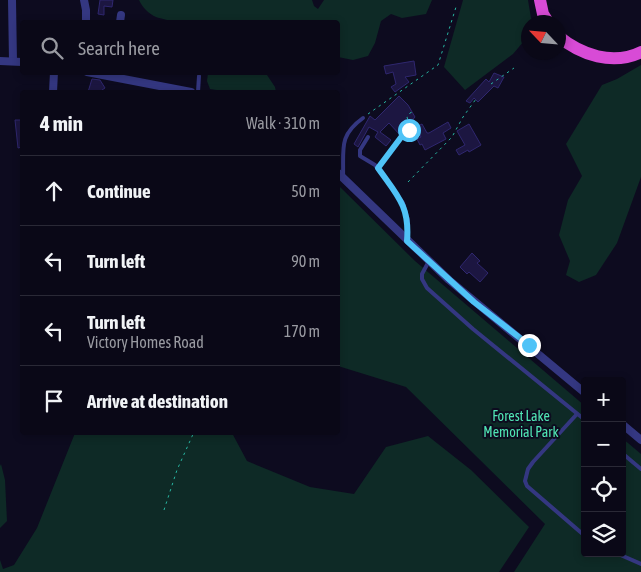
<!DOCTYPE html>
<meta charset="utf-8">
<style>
body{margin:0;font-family:"Asap Condensed",sans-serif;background:#131120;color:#f1f3f6}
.controls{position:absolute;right:15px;bottom:15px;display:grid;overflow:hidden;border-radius:5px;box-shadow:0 2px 8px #0003}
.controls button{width:45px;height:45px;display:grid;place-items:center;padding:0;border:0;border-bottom:1px solid #2a2936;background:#0a0817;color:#f1f3f6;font:25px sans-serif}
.compass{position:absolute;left:521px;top:15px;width:45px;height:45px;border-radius:50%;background:#0a0817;box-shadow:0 2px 8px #0003;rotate:296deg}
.stop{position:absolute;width:15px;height:15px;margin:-11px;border:4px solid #4fc3f7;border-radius:50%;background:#fff}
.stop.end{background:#4fc3f7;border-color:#fff;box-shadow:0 1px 5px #0008}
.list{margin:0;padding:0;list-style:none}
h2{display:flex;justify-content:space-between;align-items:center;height:65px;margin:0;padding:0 20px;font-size:21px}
h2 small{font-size:16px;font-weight:400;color:#999aa1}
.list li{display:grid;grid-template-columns:32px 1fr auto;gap:15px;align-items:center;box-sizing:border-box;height:70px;padding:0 20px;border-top:1px solid #2a2936}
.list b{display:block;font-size:19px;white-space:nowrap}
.list p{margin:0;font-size:16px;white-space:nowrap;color:#999aa1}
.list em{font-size:16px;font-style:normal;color:#999aa1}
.icon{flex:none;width:28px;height:28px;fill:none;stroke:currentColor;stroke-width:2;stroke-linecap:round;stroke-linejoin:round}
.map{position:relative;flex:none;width:641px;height:572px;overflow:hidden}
.search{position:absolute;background:#0a0817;box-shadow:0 2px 8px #0003;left:20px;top:20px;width:320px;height:55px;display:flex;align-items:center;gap:12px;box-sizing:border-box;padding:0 18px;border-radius:5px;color:#999aa1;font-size:19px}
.panel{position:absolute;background:#0a0817;box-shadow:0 2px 8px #0003;left:20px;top:90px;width:320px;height:345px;border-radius:5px}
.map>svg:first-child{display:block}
.green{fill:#0e2a26}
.building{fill:#1c1641;stroke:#2f276f}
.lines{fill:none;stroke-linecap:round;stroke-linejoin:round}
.path{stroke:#27b6a2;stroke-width:1;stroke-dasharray:2.5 4;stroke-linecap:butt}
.service{stroke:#343781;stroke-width:4}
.minor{stroke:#343781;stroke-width:8}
.trunk{stroke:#d84bd6;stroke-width:12}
.route{stroke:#4fc3f7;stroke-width:6}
.labels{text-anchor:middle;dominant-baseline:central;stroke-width:4;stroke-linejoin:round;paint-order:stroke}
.park-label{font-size:14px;fill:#50e5b4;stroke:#0d0b1f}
</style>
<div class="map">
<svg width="641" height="572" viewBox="0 0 641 572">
<rect width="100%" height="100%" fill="#0d0b1f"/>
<g class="green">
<path d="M139,0H312L314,6L318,9L324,0H432L426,14L402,18L391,14L381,21L375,43L368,56L353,60L338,57V22H171C167,19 162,19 156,17C149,14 142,7 139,0Z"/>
<path d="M463,0H528L531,18L534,22H528V42L524,41L513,54L465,90L444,67Z"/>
<path d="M641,65V177L617,243L596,275L579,282L566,275L570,261L559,235L568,200L582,176L566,144L602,85L617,79Z"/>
<path d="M208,73H268L267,75L275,87L276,92H229L210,89L207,81Z"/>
<path d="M338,185L415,261L585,406V553H622V438L641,454V572H514L545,524L406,387L338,366Z"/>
<path d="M75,433H232L247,461L310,487L354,494L386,447L428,436L471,470L529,527L499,572H0V560L3,569L14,565L37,528Z"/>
<path d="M1,464L5,480L7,521L0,528V466Z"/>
</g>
<g class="building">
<path d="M100,0H113L112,7L104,6V15L98,14Z"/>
<path d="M414,61L416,75L405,77L409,82L395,92L391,87L396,84L393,72L386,74L384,66Z"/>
<path d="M494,73L504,77L498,88L494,86L478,102L474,98L470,103L466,101L486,79L489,82Z"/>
<path d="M92,79L100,80L105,88L102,90L101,92H88Z"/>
<path d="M399,96L408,105L415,117L400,135L389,123L380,132L391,140L386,146L375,137L378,132L369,127L358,147L354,144L370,116L375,120Z"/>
<path d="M15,120H22V147L18,148Z"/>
<path d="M448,122L451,128L443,133L446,139L425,150L422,144L420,145L417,139L421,137L416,127L422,124L427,133H429Z"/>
<path d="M469,124L481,145L469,152L468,150L459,155L456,150L465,145L457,131Z"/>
<path d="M472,253L480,261L477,263L488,273L480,282L469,272L467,274L460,267Z"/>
</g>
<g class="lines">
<g class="path">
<path d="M491,84L514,68"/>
<path d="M368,114L438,65L456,7"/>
<path d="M403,136L410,127L407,117L410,113L415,111"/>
<path d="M408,182L452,137L463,117L476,99"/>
<path d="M164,510L177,470L194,432"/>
</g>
<g class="service">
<path d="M198,92L199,76"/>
<path d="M368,137L360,150V156L375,165L403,203L408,220L407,239"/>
<path d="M378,168L399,140"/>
<path d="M343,178C344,149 338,136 363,118"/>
<path d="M429,261L422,274V279L427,288L473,329L585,420"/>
<path d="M577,414L533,462L528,469L525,481L527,486L585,536"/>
<path d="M622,453L641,469"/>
<path d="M616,553L641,564"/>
</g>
<g class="minor">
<path d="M12,0L13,61"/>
<path d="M84,0L86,10V22"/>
<path d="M120,22L121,15"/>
<path d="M0,61L22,62"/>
<path d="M87,72L191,92"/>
<path d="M53,92L54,72"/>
<path d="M338,173L449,280L585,393"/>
<path d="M622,424L641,440"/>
</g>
<g class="trunk">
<path d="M540,0L543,14L548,22"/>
<path d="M558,36C581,55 613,66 641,52"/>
</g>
</g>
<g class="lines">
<path class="route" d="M409,130L402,136L378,168C397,195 410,206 407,241L474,302L529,345"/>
</g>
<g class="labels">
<g class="park-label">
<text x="521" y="416">Forest Lake<tspan x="521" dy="16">Memorial Park</tspan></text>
</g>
</g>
</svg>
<div class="controls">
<button>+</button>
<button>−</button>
<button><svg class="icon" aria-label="locate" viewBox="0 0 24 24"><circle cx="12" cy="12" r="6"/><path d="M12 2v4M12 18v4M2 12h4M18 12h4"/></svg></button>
<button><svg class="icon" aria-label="layers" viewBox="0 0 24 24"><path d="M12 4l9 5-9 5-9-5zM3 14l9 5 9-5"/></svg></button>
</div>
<svg class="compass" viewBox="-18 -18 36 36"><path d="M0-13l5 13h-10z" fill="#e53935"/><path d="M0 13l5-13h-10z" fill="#999aa1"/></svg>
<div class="stop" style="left:409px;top:130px"></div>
<div class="stop end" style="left:529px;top:345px"></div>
<div class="search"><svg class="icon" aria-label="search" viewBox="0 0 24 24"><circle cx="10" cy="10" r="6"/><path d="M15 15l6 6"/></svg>Search here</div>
<section class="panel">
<h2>4 min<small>Walk · 310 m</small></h2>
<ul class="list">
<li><svg class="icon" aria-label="ahead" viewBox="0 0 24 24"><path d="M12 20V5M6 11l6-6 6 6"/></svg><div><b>Continue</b></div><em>50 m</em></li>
<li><svg class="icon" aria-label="left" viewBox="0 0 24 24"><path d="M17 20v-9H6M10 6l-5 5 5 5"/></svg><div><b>Turn left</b></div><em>90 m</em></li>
<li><svg class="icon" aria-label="left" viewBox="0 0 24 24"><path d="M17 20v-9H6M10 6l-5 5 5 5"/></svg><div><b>Turn left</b><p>Victory Homes Road</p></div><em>170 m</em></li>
<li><svg class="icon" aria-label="arrive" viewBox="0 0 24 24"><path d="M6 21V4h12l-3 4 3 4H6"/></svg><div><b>Arrive at destination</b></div></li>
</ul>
</section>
</div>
